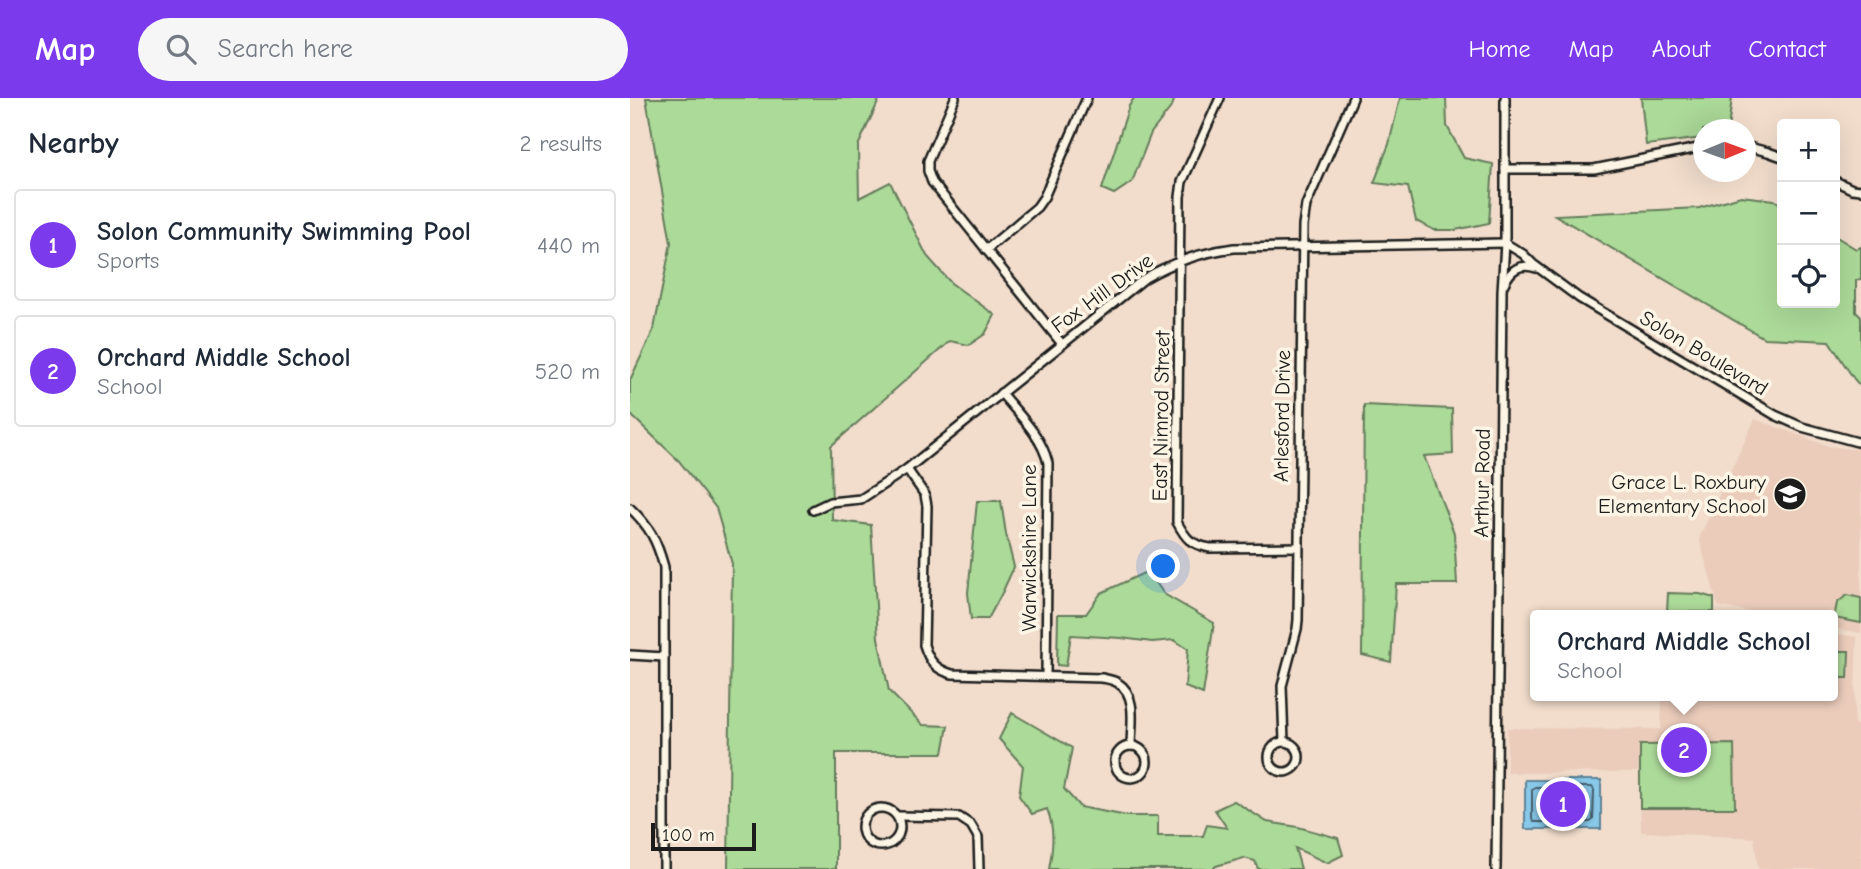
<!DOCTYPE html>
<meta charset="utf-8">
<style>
body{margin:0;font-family:"Comic Neue",sans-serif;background:#f6f6f7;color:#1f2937}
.controls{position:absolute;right:21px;top:21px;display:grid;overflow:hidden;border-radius:7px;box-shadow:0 7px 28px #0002}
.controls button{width:63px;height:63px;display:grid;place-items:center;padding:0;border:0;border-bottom:2px solid #e0e1e3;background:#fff;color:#1f2937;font:35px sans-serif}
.compass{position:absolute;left:1063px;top:21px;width:63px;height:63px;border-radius:50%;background:#fff;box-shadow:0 7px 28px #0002;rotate:89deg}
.scale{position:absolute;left:21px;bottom:18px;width:105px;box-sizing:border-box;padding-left:7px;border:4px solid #1c1c1c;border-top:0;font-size:19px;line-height:24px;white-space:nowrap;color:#1c1c1c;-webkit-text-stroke:5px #fcf5e5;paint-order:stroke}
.you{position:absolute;left:534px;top:469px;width:24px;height:24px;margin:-18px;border:5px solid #fff;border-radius:50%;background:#1a73e8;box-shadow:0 0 0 10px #1a73e833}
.badge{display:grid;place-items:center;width:46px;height:46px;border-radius:50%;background:#7c3aed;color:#fff;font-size:23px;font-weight:700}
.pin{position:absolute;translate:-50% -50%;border:4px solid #fff;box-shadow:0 2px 7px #0006}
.popup{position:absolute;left:900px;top:512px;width:308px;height:91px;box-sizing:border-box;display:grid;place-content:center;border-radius:7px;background:#fff;filter:drop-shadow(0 2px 5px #0005);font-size:23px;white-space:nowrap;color:#747a83}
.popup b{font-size:26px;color:#1f2937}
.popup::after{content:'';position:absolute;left:50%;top:100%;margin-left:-14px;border:14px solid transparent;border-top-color:#fff}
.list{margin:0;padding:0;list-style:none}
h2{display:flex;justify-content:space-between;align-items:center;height:91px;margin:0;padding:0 28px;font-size:30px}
h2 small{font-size:23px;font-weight:400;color:#747a83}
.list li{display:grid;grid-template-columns:46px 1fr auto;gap:21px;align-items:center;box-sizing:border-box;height:112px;margin:0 14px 14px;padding:0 14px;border:2px solid #e0e1e3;border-radius:7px}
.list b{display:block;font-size:26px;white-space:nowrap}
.list p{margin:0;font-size:23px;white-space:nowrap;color:#747a83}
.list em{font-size:23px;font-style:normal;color:#747a83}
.icon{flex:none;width:38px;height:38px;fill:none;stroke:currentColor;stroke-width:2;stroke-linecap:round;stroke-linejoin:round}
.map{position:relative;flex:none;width:1231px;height:771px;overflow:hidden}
header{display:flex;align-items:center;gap:42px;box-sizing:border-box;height:98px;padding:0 35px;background:#7c3aed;color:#fff}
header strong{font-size:33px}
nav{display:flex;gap:38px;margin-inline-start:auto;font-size:24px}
.search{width:490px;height:63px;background:#f6f6f7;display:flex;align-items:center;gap:18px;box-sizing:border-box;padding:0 24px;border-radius:38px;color:#747a83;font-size:26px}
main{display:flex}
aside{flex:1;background:#fff}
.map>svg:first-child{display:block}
.built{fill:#ebccbb}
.green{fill:#acda99;stroke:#647b5a;stroke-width:2}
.water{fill:#88c8e9;stroke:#5d8397;stroke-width:2}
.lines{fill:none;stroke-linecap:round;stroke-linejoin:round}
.shore{stroke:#47616e;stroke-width:2}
.street-casing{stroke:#1c1c1c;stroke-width:12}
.street{stroke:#fcf5e5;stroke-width:7}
.labels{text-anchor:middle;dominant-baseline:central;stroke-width:7;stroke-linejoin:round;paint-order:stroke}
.street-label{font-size:21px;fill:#1c1c1c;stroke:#fcf5e5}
.poi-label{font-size:21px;fill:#1c1c1c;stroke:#fcf5e5;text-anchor:end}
</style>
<header>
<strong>Map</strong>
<div class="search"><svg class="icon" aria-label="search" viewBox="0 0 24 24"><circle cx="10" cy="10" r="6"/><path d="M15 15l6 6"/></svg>Search here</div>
<nav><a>Home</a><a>Map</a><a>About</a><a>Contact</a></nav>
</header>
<main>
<aside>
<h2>Nearby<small>2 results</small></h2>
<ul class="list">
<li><span class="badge">1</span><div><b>Solon Community Swimming Pool</b><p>Sports</p></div><em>440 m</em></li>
<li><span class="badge">2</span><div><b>Orchard Middle School</b><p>School</p></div><em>520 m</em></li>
</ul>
</aside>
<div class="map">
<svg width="1231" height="771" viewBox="0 0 1231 771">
<rect width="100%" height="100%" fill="#f2ddcc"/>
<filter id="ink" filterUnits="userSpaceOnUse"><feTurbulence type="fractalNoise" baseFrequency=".0143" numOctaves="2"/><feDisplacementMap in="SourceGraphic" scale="14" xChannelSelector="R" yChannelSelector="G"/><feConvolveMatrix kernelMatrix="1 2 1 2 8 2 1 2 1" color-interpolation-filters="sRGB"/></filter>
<g filter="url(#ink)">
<g class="built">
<path d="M1125,321L1198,348L1231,352V535L1203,530V517H1136L1088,508L1069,440Z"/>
<path d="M1203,535L1227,539L1224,625L1231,630V771H1128L1124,740L1011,734L1009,674L877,675V630L1031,631L1032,598H1203Z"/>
</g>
<g class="green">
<path d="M16,0H250L228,48L229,100L260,84L297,158L321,185L365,217L355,236L339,247L320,243L201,348L202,422L241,427L248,540L259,593L293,627L318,628L313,655H206V771H98L102,466L86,410L49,363L0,316V282L24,231L41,145Z"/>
<path d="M504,0H545L542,8L521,35L502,84L484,96L472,91L499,8Z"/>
<path d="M770,0H816L817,28L834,60L863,66L859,125L825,132H804L786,123L778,89L744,85L759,46Z"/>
<path d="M1011,0H1102L1098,31L1073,32V40L1016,47Z"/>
<path d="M1111,98L1144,102L1152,107V205H1205V138L1226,151L1231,149V181L1226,182V214L1231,219V289L1224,281L1199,243L1134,240L925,117L1069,110Z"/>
<path d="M734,307L822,311L823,356L794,358L824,435L827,486H766L761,564L732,557Z"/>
<path d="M347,403H371L376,436L384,469L372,495L358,521H341L338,495Z"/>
<path d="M518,473L534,496L584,525L573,596L555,589L558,551L544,542L522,544L491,540L441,537L436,568L427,567L428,516H456L471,495Z"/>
<path d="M1038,495L1070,496L1084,500V514H1037Z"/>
<path d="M1217,497L1231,500V525L1204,520L1207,505Z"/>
<path d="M1203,553H1219L1218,580H1203Z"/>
<path d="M382,615L442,650L434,691L450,709L497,718H528V738H573L577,727L597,730L585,712L604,703L637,724L668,729L708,740L713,757L697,765L665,750L671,771H628L625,763L614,760L586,768L583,771H419C423,750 425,731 417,711L402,716L389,698L393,668L369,641Z"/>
<path d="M1104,646L1105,710H1010V647Z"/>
</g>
<rect class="water" x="895" y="682" width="76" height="49"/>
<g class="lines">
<g class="shore">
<path d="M905,689H962L964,692L963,722L960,724H904L902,721V692Z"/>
<path d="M914,697L953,698L955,701V713L951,716L913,715L910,712V701Z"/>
</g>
<defs>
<g id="street">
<path d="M325,0L298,63V73L302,84L432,246"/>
<path d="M590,0L552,84L550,99L547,424C556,441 560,446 580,450L668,449"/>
<path d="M1115,48L1138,54L1152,59"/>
<path d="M875,71H964L1073,49"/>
<path d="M1205,83L1222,91L1231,92"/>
<path d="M875,145L893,156L903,166L949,200L1145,317L1172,329L1231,345"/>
<path d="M356,152L407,109L414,99L457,0"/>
<path d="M874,186C881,171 890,165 906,170"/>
<path d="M371,295C389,317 411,337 418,365L416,578"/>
<path d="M277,371L295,397L297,408L294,547C299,563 305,571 322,576L472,580C477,581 484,582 488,585C508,597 501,628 501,648"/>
<path d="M0,410C20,429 27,443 34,469V771"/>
<path d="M183,412L200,404L231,401L277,371L515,180C543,164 572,154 604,150L875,145"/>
<path d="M0,557L34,559"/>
<circle cx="654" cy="659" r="15"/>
<path d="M654,644L652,588L667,531L668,522L673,128L676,107L723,0"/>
<circle cx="501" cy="664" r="16"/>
<circle cx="251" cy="729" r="19"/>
<path d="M267,718L329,719L341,727L348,739L349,771"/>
<path d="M866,771L872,193L875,145V0"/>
</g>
</defs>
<use href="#street" class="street-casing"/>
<use href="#street" class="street"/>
</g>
</g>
<defs>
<symbol id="school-disc" viewBox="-11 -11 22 22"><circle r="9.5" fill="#1c1c1c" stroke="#fcf5e5"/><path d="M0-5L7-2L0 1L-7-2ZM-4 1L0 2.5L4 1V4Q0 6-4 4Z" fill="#fff"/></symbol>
</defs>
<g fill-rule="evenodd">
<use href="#school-disc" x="1141" y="377" width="38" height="38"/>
</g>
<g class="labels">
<g class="street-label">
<text transform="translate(472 195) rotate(-36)">Fox Hill Drive</text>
<text transform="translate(1074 255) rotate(31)">Solon Boulevard</text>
<text transform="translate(531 318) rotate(-89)">East Nimrod Street</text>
<text transform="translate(652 318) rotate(-89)">Arlesford Drive</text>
<text transform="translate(852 385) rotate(-89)">Arthur Road</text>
<text transform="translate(399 450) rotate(-90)">Warwickshire Lane</text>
</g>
<g class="poi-label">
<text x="1136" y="384">Grace L. Roxbury<tspan x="1136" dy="24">Elementary School</tspan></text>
</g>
</g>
</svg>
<div class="controls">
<button>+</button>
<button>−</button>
<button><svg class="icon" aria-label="locate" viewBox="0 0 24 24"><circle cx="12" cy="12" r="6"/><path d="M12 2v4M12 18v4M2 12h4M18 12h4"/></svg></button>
</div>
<svg class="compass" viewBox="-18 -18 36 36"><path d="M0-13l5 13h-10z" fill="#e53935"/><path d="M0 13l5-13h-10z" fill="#747a83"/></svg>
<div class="scale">100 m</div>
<div class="you"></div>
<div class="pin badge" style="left:933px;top:706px">1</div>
<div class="pin badge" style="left:1054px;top:652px">2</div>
<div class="popup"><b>Orchard Middle School</b>School</div>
</div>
</main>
